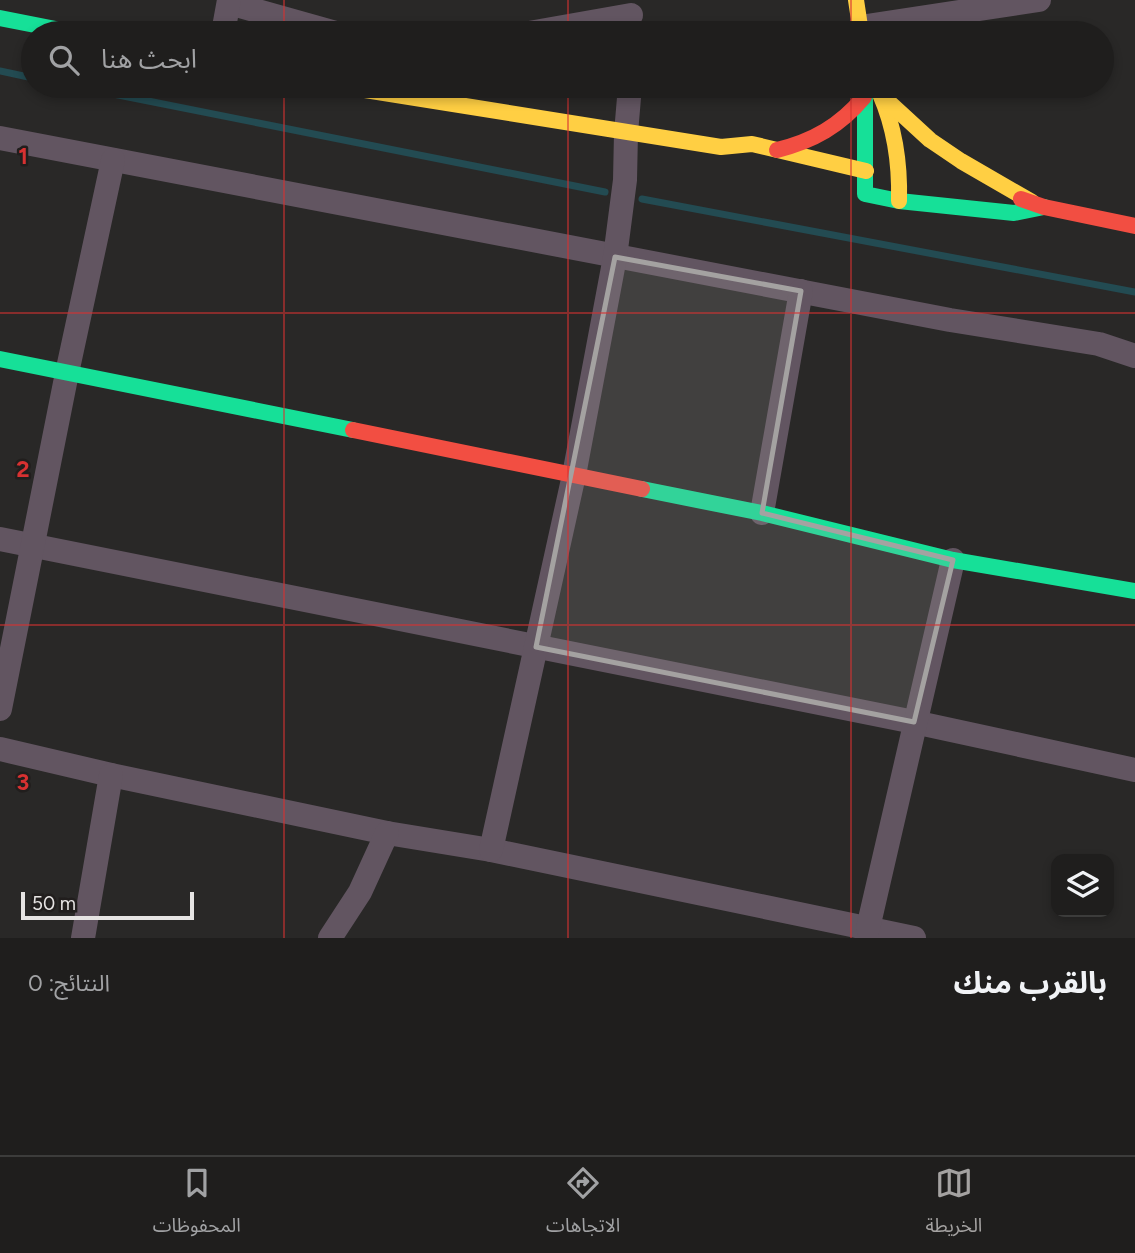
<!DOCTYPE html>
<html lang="ar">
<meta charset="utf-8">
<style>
body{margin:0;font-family:Figtree,"Noto Sans Arabic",sans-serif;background:#272726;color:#f1f3f6;direction:rtl}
.controls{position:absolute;right:21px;bottom:21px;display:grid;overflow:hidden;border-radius:14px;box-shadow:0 4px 10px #0003}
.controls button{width:63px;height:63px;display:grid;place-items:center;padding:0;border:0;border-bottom:2px solid #3c3c3b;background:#1f1e1d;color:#f1f3f6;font:35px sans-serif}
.scale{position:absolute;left:21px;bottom:18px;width:173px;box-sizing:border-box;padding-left:7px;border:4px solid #e6e4e3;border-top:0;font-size:19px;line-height:24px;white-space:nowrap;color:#e6e4e3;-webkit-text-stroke:5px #211e1d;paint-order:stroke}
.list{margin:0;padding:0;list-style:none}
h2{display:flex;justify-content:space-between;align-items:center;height:91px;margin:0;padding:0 28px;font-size:30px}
h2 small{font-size:23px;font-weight:400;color:#a1a2a4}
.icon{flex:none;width:38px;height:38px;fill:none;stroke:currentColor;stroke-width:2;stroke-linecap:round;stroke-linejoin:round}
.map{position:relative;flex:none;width:1135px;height:938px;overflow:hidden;direction:ltr}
.search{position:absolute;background:#1f1e1d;box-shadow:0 4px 10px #0003;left:21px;right:21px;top:21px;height:77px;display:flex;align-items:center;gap:18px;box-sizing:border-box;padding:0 24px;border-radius:38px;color:#a1a2a4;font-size:26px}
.sheet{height:217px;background:#1f1e1d}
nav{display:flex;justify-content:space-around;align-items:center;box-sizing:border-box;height:98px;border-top:2px solid #3c3c3b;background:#1f1e1d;font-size:19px;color:#a1a2a4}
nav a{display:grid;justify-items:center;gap:4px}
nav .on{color:#a4a2a1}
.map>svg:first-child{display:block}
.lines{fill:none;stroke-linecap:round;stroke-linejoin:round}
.stream{stroke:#234b52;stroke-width:7}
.street{stroke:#625561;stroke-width:24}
.fast{stroke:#16e098;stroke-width:16}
.slow{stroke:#ffcf43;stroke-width:16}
.jam{stroke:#f24e42;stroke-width:16}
.marked{fill:#a4a2a1;fill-opacity:0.2;stroke:#a4a2a1;stroke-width:5;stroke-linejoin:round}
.grid{fill:none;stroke:#d73131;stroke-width:2;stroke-opacity:0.55}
.grid-label{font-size:23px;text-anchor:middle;font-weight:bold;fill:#d73131;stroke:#211e1d;stroke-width:5;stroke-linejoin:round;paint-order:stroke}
</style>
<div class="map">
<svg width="1135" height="938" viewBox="0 0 1135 938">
<rect width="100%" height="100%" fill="#292827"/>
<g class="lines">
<g class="stream">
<path d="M0,71L33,78"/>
<path d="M73,86L605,192"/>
<path d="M642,199L1135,292"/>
</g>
<g class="street">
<path d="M229,3L336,33"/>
<path d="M860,27L1039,0"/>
<path d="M223,33L229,0"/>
<path d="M529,33L631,15"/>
<path d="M0,138L950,320L1099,344L1135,356"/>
<path d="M762,513L801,291"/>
<path d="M0,539L914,722L1135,770"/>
<path d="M0,709L67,373L113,160"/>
<path d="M0,749L111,775L387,833L491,850L914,938"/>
<path d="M491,850L574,475L615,257L625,180L626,133L630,86"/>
<path d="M868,928L953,560"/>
<path d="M83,938L111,775"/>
<path d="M330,938L360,892L387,833"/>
</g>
<g class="fast">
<path d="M0,18L76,33"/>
<path d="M865,86V194L899,201L1014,213L1044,207"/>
<path d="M0,359L353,430"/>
<path d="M642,489L762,513L953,560L1135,591"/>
</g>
<g class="slow">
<path d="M856,0L861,33"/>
<path d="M340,86L721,147L752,144L866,171"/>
<path d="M880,94C895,128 900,164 899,201"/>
<path d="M881,95L930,140L961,161L1032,202"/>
</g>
<g class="jam">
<path d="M777,150C813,141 840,126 864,97"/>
<path d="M1021,199L1044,207L1135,226"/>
<path d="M353,430L642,489"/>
</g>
</g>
<path class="marked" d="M615,257L801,291L762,513L953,560L914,722L536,647Z"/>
<path class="grid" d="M284,0V33M568,0V33M851,0V33M284,86V938M568,86V938M851,86V938M0,313H1135M0,625H1135"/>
<g class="grid-label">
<text x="23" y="164">1</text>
<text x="23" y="477">2</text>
<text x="23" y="790">3</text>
</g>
</svg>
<div class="controls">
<button><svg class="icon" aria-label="layers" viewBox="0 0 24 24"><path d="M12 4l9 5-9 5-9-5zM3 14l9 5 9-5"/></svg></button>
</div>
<div class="scale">50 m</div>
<div class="search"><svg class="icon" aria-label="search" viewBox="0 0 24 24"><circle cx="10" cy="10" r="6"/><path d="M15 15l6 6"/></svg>ابحث هنا</div>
</div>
<section class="sheet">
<h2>بالقرب منك<small>النتائج: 0</small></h2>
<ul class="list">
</ul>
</section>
<nav>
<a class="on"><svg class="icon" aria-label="map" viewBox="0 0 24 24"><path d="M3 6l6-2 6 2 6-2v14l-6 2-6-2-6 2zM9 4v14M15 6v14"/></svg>الخريطة</a>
<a><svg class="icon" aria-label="directions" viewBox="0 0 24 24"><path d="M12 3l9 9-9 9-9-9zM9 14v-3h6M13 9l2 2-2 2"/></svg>الاتجاهات</a>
<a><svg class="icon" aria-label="saved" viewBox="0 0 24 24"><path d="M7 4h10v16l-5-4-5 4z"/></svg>المحفوظات</a>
</nav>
